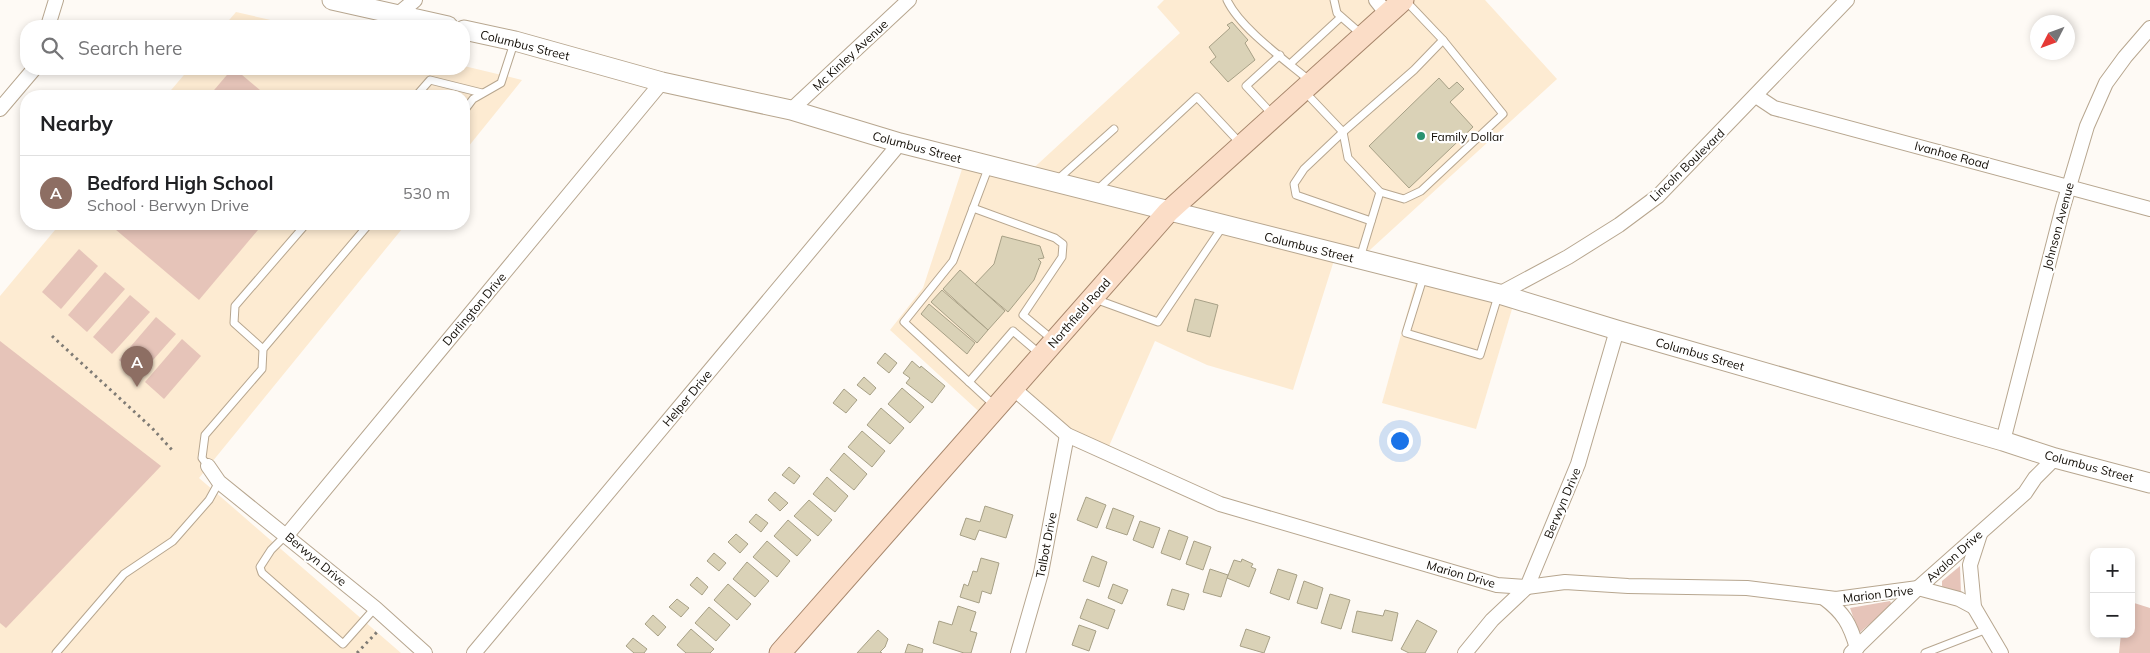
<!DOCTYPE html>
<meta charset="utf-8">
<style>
body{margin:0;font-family:Mulish,sans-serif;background:#f6f6f6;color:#202124}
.controls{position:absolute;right:15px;bottom:15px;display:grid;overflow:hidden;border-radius:10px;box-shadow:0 2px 8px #0003}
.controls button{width:45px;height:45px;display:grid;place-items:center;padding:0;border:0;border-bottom:1px solid #e0e0e0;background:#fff;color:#202124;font:25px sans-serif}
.compass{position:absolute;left:2030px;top:15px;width:45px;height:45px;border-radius:50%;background:#fff;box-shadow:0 2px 8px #0003;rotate:228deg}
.you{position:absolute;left:1399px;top:440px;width:18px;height:18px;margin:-12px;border:4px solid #fff;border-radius:50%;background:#1a73e8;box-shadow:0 0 0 8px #1a73e833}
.badge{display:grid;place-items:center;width:32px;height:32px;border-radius:50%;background:#0f766e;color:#fff;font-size:16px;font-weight:700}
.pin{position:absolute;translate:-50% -41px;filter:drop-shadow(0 1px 2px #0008)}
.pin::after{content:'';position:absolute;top:26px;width:18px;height:15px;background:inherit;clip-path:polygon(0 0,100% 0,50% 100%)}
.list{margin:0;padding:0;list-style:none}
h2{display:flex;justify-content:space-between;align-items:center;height:65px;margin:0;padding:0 20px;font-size:21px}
h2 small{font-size:16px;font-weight:400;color:#757577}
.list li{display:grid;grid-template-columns:32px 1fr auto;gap:15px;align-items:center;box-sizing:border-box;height:75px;padding:0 20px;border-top:1px solid #e0e0e0}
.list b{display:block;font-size:19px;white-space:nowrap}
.list p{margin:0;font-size:16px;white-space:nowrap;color:#757577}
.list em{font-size:16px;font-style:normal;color:#757577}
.icon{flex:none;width:28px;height:28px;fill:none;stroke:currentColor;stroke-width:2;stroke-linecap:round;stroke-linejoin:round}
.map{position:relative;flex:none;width:2150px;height:653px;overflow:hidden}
.search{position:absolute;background:#fff;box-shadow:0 2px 8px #0003;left:20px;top:20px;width:450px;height:55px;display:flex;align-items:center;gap:12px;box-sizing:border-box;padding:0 18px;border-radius:20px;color:#757577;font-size:19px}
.panel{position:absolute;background:#fff;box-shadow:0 2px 8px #0003;left:20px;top:90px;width:450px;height:140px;border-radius:20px}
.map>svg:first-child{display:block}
.built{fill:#fdebd2}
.green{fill:#e6c4b9}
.building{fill:#dad2b7;stroke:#a7a086}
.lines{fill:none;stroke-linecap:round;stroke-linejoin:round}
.lane-casing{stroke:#b7a68f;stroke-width:9}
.street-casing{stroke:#b7a68f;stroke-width:16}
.secondary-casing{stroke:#b7a68f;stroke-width:21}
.primary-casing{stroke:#a7866b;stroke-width:23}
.path{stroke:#7f7b75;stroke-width:3;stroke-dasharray:2.5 4;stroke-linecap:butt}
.lane{stroke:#fff;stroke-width:7}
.street{stroke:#fff;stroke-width:14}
.secondary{stroke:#fff;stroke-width:19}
.primary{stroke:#fbddc7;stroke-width:21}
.poi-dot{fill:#299270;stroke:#fff;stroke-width:2}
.labels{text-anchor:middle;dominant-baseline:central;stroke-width:4.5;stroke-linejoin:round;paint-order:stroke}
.street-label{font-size:12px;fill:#110c05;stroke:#fff}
.poi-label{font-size:12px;fill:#110c05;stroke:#fff;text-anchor:start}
</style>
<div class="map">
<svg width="2150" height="653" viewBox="0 0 2150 653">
<rect width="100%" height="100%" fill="#fefaf5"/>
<g class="built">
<path d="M1164,0H1485L1557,79L1360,259L1336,254L1293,390L1207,365L1155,341L1106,453L1067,435L1015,389L987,419L890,330L923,288L965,160L1026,175L1180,33L1157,7Z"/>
<path d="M236,12L297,26H224Z"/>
<path d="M464,66L522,80L464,152V96H166L189,69H464Z"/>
<path d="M60,224H406L199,478L401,653H0V296Z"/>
<path d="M1418,274L1515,299L1476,429L1382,403Z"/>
</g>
<g class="green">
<path d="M232,69H235L267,96H209Z"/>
<path d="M109,224H263L199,300Z"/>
<path d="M79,249L98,266L61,309L42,292Z"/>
<path d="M105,272L125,289L87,332L68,315Z"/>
<path d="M130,295L150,312L112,354L93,337Z"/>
<path d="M156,317L176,334L138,377L119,360Z"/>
<path d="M182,339L201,356L164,399L145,382Z"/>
<path d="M0,341L161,466L6,628L0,623Z"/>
<path d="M1960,566L1961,594L1945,590L1942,586V581Z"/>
<path d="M1890,601L1892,605L1859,633L1850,608Z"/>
<path d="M2131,602L2150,608V653H2119L2121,634H2131Z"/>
</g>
<g class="building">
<path d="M1232,22L1248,40L1245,43L1255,60L1228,82L1210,62L1216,57L1209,47L1230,28L1227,25Z"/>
<path d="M1439,78L1449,89L1457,82L1464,89L1450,102L1473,127L1409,188L1369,146Z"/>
<path d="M1002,236L1040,246L1044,258L1038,259L1041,262L1034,280L1008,312L975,284L994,264Z"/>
<path d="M960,270L1005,311L988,330L943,289Z"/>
<path d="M942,290L988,330L977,343L931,302Z"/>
<path d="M1195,299L1218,305L1210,337L1187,331Z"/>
<path d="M929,304L975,343L967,354L921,314Z"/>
<path d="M885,353L897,363L889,373L877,363Z"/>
<path d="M912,361L920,368L921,366L945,386L932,403L906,383L910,378L903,373Z"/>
<path d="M864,377L876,388L870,395L857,385Z"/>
<path d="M902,388L924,407L910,423L888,404Z"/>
<path d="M844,389L857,400L846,413L833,403Z"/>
<path d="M881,408L904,428L890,444L867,425Z"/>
<path d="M862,431L885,451L872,467L848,447Z"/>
<path d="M844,453L867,474L854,490L830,470Z"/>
<path d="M789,467L800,476L794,484L782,475Z"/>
<path d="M827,477L848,496L835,512L813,494Z"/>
<path d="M775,492L788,503L780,511L768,500Z"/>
<path d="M1086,497L1106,505L1097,528L1077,520Z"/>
<path d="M809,500L832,520L818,536L794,516Z"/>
<path d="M985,506L1013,515L1006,538L979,530L975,540L960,535L966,518L980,522Z"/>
<path d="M1113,508L1134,516L1127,535L1106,528Z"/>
<path d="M756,514L768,523L761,532L749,522Z"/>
<path d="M788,520L811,540L797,556L774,536Z"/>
<path d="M1140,521L1160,528L1153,548L1133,540Z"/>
<path d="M1169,530L1188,537L1180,560L1161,553Z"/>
<path d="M736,534L748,544L740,553L728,542Z"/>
<path d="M767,541L790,561L777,577L753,557Z"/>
<path d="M1194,541L1211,547L1203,570L1186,564Z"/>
<path d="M714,553L726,563L719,571L707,561Z"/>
<path d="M1092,556L1107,562L1099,587L1083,581Z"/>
<path d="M981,558L999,563L991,594L982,591L979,603L960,597L964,584L968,586L973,571L977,572Z"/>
<path d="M1242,559L1253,564L1251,567L1256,569L1249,587L1227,578L1234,560L1241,562Z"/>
<path d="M747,562L769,581L755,597L733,579Z"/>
<path d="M1210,569L1228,575L1221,597L1203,592Z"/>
<path d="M1278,569L1297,575L1289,600L1270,593Z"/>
<path d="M697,577L708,587L702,595L690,585Z"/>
<path d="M1304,581L1323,588L1317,609L1297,603Z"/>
<path d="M728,584L751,604L737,620L714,600Z"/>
<path d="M1113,584L1128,590L1122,604L1108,598Z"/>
<path d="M1172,589L1189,594L1184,610L1167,605Z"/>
<path d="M1330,594L1350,600L1341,629L1321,623Z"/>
<path d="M677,599L689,608L681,617L669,607Z"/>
<path d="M1087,599L1115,610L1108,629L1080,618Z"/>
<path d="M958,606L976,612L970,631L977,633L971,653H964L933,643L939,621L952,625Z"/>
<path d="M709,607L730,625L716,641L695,623Z"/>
<path d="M1385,610L1398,613L1392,641L1352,632L1357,611L1383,616Z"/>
<path d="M653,615L666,627L658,636L645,624Z"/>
<path d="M1417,620L1437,631L1425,653H1409L1401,649Z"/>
<path d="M1079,625L1096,631L1089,651L1072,645Z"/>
<path d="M691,629L714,649L710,653H686L677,645Z"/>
<path d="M1246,629L1270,637L1264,653L1240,646Z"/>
<path d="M878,630L888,639L885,647L880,652L882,653H857Z"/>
<path d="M633,638L647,649L644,653H634L626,646Z"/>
<path d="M908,644L923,649L922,653H905Z"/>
</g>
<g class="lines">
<defs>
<g id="lane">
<path d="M1227,0C1240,28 1285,60 1310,81"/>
<path d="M1334,0L1337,13L1361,34"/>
<path d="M1290,64L1341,17"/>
<path d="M1305,92L1343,132L1414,70L1443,40L1405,0"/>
<path d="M416,96L430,80L482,93"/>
<path d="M464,111L473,99L501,83L514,43"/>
<path d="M1272,114L1246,86L1280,55"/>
<path d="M1343,132L1304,169L1294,184L1296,195L1371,221"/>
<path d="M1343,132L1348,158L1380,192L1360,258"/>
<path d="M989,166L953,261L904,322L995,406"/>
<path d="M1057,180L1114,129"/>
<path d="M1098,189L1197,97L1240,143"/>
<path d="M1380,192L1404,199L1421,191L1503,114L1443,40"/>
<path d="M973,208L1055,238L1063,244L1062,257L1023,315L1053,340"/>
<path d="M1424,275L1406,333L1480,355L1498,296"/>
<path d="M1095,299L1158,322L1223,226"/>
<path d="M263,349L234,323L235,306L306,224"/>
<path d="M969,382L1013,331L1040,354"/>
<path d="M208,466L202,458L205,435L262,369L263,349L369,224"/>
<path d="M286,535L271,550L260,567L262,573L343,644L375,608"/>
<path d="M56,653L124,574L173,541L209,500L219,482"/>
<path d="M1925,653L1987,629"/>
</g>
<g id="street">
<path d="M1376,0L1387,14"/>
<path d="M397,15L415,0"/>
<path d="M48,26L56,0"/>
<path d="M1756,96L1774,108L2150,209"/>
<path d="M0,109L34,69"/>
<path d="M791,110L909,0"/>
<path d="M1499,294L1568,257L1619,225L1658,196L1847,0"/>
<path d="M1014,389L1067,435L1220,504L1497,585L1527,587L1565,582L1628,586L1747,588L1836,599L1918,588L1959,599L1974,607"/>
<path d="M2003,441L2063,207L2087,126L2106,83L2125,57L2150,28"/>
<path d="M208,466L219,482L375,608L425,653"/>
<path d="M1980,534L1970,565L1974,607L2001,653"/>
<path d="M287,535L662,82"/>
<path d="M1824,598C1844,613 1850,624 1857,648"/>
<path d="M474,653L900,143"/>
<path d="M1018,653L1041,573L1067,435"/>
<path d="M1465,653L1492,620L1527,587L1578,464L1617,330"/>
<path d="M1851,653L1918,588L2025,493L2035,478L2055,458"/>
</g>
<g id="secondary">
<path d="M332,0L448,26"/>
<path d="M464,30L515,41L662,82L791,110L900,143L1499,294L1617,330L2003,441L2055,458L2150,483"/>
</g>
<path id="primary" d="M780,653L1168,212L1403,0"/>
</defs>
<use href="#lane" class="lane-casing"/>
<use href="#street" class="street-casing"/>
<use href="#secondary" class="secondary-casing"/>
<use href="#primary" class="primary-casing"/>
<g class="path">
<path d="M52,336L152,428L173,451"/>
<path d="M357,653L377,632"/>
</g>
<use href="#lane" class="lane"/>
<use href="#street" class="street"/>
<use href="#secondary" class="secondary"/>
<use href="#primary" class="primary"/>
</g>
<circle class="poi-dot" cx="1421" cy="136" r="5"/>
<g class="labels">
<g class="street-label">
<text transform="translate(525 45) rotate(14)">Columbus Street</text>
<text transform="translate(850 55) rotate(-43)">Mc Kinley Avenue</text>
<text transform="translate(917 147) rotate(15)">Columbus Street</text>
<text transform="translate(1952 155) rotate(15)">Ivanhoe Road</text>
<text transform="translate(1687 165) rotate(-44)">Lincoln Boulevard</text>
<text transform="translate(2058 226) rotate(-75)">Johnson Avenue</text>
<text transform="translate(1309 247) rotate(14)">Columbus Street</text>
<text transform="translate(474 309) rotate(-50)">Darlington Drive</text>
<text transform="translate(1079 313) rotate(-49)">Northfield Road</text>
<text transform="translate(1700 354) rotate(16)">Columbus Street</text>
<text transform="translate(687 398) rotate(-50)">Helper Drive</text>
<text transform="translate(2089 466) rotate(15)">Columbus Street</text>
<text transform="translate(1562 503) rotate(-67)">Berwyn Drive</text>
<text transform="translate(1046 545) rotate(-79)">Talbot Drive</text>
<text transform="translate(1954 556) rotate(-42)">Avalon Drive</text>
<text transform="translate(316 559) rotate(40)">Berwyn Drive</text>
<text transform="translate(1461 574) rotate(16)">Marion Drive</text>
<text transform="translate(1878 594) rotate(-7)">Marion Drive</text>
</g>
<g class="poi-label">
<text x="1431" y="136">Family Dollar</text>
</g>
</g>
</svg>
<div class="controls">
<button>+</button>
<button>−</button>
</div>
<svg class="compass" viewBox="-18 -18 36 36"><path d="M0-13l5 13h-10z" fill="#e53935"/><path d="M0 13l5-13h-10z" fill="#757577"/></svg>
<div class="you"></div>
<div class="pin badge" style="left:137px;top:387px;background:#8d6e63">A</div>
<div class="search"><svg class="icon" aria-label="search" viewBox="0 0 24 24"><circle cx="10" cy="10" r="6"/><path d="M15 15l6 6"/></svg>Search here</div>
<section class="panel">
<h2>Nearby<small></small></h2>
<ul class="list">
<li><span class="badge" style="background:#8d6e63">A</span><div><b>Bedford High School</b><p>School · Berwyn Drive</p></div><em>530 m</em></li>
</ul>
</section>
</div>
